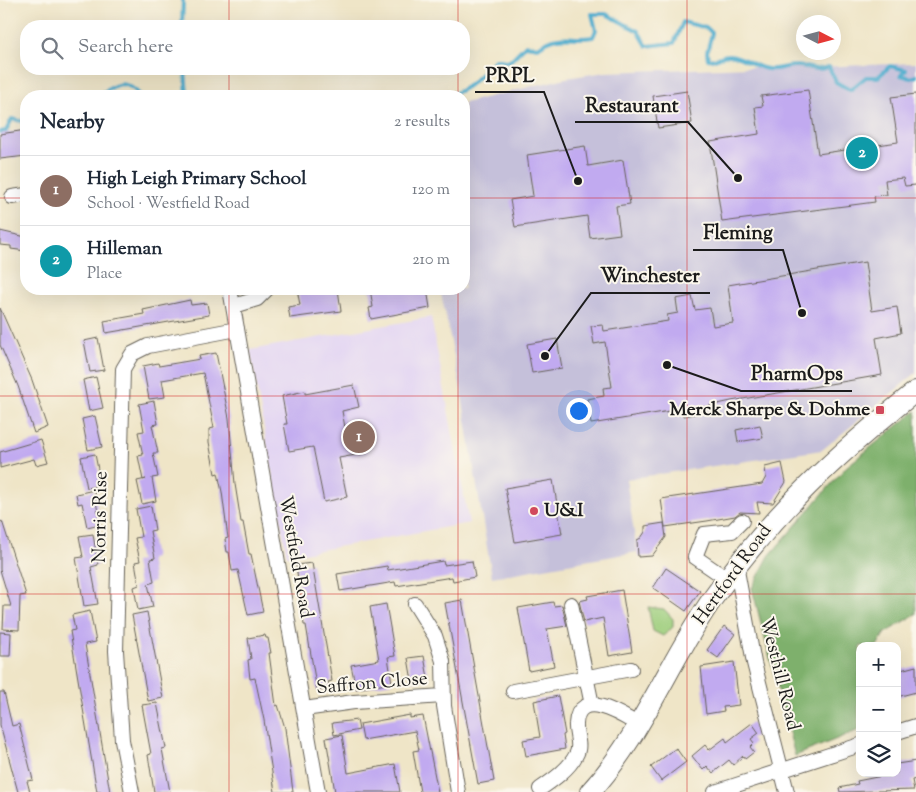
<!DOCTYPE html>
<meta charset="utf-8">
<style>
body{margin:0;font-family:"Sorts Mill Goudy",serif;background:#f2f2f3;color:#1f2937}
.controls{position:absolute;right:15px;bottom:15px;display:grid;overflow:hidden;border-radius:10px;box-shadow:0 5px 20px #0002}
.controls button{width:45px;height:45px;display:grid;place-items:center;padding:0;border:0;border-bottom:1px solid #e0e1e3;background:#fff;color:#1f2937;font:25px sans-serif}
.compass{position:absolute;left:796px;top:15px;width:45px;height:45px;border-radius:50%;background:#fff;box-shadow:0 5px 20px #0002;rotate:96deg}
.you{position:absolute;left:578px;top:410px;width:18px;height:18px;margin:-12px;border:4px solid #fff;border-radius:50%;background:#1a73e8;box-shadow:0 0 0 8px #1a73e833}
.badge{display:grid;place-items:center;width:32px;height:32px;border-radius:50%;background:#7c3aed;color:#fff;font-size:16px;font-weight:700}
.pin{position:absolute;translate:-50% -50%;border:2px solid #fff;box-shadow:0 1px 5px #0006}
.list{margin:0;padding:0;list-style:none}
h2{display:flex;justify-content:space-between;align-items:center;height:65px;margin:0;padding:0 20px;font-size:21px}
h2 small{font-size:16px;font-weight:400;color:#747a83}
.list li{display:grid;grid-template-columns:32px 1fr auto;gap:15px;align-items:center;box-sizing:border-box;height:70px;padding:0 20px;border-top:1px solid #e0e1e3}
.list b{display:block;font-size:19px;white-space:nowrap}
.list p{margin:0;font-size:16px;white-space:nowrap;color:#747a83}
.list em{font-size:16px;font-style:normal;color:#747a83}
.icon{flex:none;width:28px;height:28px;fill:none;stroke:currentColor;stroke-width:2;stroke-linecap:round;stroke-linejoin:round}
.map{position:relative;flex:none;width:916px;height:792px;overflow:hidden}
.search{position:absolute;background:#fff;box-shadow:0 5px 20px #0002;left:20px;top:20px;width:450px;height:55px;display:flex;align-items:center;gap:12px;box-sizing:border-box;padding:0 18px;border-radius:20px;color:#747a83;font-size:19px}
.panel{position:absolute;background:#fff;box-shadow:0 5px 20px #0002;left:20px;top:90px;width:450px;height:205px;border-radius:20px}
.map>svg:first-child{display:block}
.built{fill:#e2d4f3}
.industrial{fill:#c5c0da}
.green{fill:#9dcd7c;stroke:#5c744c}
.forest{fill:#7eb06c;stroke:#4d6644}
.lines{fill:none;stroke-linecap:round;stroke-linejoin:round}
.stream{stroke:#4eaccd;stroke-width:4}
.building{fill:#c1aaf0}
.street-casing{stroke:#666258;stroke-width:16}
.secondary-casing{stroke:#666258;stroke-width:22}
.street{stroke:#fff;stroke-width:14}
.secondary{stroke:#fff;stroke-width:20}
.grid{fill:none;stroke:#d62828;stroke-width:1;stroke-opacity:0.55}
.poi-dot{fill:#d1495b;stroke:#fbf7ec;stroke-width:2}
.labels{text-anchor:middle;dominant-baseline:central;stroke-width:4;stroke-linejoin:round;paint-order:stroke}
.poi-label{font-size:19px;font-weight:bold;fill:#1c1c1c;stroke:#fbf7ec;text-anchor:end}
.street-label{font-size:19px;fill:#1c1c1c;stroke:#fbf7ec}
.leader{fill:none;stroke:#1c1c1c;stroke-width:2}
.callout-dot{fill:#1c1c1c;stroke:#fbf7ec;stroke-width:2}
.callout-label{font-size:20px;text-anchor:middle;font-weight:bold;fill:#1c1c1c;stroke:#fbf7ec;stroke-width:4;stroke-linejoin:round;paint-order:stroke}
</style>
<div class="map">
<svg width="916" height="792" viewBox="0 0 916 792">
<rect width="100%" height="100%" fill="#fbf7ec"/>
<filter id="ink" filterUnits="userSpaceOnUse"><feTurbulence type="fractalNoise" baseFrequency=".02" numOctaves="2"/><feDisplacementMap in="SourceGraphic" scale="10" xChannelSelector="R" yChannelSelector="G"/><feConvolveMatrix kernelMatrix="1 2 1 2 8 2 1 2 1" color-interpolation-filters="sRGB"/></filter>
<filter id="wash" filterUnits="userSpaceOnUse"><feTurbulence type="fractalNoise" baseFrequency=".0096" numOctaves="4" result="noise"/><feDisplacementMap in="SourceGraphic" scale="20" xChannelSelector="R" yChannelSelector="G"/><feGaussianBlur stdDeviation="1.12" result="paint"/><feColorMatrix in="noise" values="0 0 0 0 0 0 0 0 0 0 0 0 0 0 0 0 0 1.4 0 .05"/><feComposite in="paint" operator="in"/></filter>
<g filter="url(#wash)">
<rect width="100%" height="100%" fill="#efe5c7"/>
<path class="built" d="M431,317L469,523L287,556L250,350Z"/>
<path class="industrial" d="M916,63V373L822,450L626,479L637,552L492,577L460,384L440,289H464V103L566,78L606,72L753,67L793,68Z"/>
<path class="green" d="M648,607L664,609L673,619V627L663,636L653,631Z"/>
<path class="forest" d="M916,411V614L885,633L877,646H860C860,674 857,702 859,730L795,756L752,588L769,556L846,467Z"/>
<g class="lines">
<g class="stream">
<path d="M182,26L183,0"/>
<path d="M185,69L187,95L185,96"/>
<path d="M98,96C116,84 124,77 141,96"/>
<path d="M401,96L409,92L439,96"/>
<path d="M443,96C467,93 480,75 496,59L509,62L526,45L538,47C561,31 569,41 593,37L596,30L592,14H606L638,31L647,46L674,43L683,22L707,28L712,33L707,52L708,59C717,61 722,54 730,55C742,56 752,65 763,68C775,72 783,66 794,66C809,65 811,72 829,67L836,82L850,90L866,77H878L890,66L906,70L901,75L911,78L916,76"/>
<path d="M0,132L6,131L12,119L26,122"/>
</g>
</g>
<g id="blocks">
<g class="building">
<path d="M808,90L818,154L898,142L891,97L916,94V185L905,186L903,178L885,180L887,195L874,196L875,202L722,222L710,142L759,134L755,107L763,106L761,96Z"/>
<path d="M687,91L692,123L658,128L653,96Z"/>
<path d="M26,130V156L0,159V134Z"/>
<path d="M585,146L588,166L623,160L630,204L616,206L620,234L590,238L587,216L515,227L510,200L533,196L527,155Z"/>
<path d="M0,231L26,237V251L11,249V246L0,245Z"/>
<path d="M865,262L872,311L897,307L901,333L876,338L882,375L731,401L700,408L701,413L683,416L682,409L591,424L587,399L604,396L603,388L612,387L605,342L594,344L591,326L603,325L604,331L668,321L667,315L678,313L676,299L692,296L695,310L710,308L713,326L733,323L728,285Z"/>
<path d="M297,289H338L341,311L290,318L288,307L300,305Z"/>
<path d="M370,289H427L430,308L371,319L369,308L373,307Z"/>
<path d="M190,300L191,305L207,303L209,315L106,333L104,321L144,314L143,310Z"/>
<path d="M0,308L32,380L48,427L34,433L18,386L0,345Z"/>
<path d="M98,338L104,370L90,372L84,341Z"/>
<path d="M557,339L562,368L532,373L527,344Z"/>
<path d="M216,353L229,418L235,484L241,522H243L249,554H251L263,612L248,615L238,570L232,571L229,552H227L225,539L228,538L222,492L218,473L215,474L209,442V429L214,428L203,373L162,380L165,397L149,399L143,366L158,363L159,366L200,359L199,356Z"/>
<path d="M96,377L103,408L89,411L83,380Z"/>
<path d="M354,385L359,407L342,411L346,433L363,430L367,453L339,458L347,497L324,502L313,447L289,451L284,424H287L282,396L305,391V394Z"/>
<path d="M154,401L158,424L152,425L158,453H153L158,477L152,478L156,501L142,504L137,481L146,479L143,480L138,456L143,455L138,432L144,431L139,404Z"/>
<path d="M95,416L102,447L88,450L82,419Z"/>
<path d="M760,425L763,438L738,442L736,430Z"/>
<path d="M41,440L48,462L36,465L34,459L0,468V452Z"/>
<path d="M95,454L101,485L87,488L81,457Z"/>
<path d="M782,463L786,482L773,503L757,502L759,513L740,512L735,516L707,521L665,527L661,499L762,484L766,477L765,467Z"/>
<path d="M553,480L562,534L515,542L505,488Z"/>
<path d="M94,490L100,524L87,527L82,503L78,504L76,494Z"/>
<path d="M151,506L155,530L150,531L155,558L150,559L154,582L148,584L153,607L138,610L134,587L139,585L135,562L140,561L135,538L141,537L136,509Z"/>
<path d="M2,521L26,595L20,596L19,630L3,629L4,606H11L0,570V522Z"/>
<path d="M664,523L666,537L652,556L638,557L637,540L641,538L645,532V526Z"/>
<path d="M93,534L98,565L91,567L98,604L84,606L76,558L83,557L79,536Z"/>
<path d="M443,561L444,565L472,561L475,577L453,581L452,577L396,586L395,582L340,591L337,574L387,566L388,570Z"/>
<path d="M312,563L332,681L328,682L330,688L317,691L306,625H304L296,565Z"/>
<path d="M666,568L700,591L686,611L653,588Z"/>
<path d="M622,590L632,652L609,656L603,618L584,622L579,601L588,599L587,596Z"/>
<path d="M462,600L494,781L478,784L445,603Z"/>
<path d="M553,602L554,606L562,605L567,626L547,629L554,666L529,671L518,608Z"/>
<path d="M386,604L395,656L388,657L392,683L356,689L351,665L379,660L370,607Z"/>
<path d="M90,611L96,642L85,644L110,792H97L70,631L75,630L72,615Z"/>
<path d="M147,612L163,698L148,701L132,615Z"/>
<path d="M724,626L735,634L718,658L707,650Z"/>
<path d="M0,632L11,633L10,656H0Z"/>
<path d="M265,635L266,638H268L271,653H269L276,706L278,705L285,728L293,792H275L264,720L255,678L250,679L248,660L251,659L248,638Z"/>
<path d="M424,656L428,678L412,681L408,658Z"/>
<path d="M734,662L739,705L723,707L724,711L706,714L701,667Z"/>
<path d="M916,666V692L897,697V671Z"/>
<path d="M0,692H4L12,726L19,724L33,780L27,781L30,792H18L0,725Z"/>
<path d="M558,696L565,734L563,735L565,749L526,756L523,740L540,737L534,701Z"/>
<path d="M157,703L166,748L162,749L170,792H154L148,755L151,754L142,705Z"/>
<path d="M410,715V718L423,716L438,792H420L413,751L419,750L415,731L363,740L360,724Z"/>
<path d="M357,720L359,730L334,735L332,723Z"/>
<path d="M752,723L759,733L751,739L754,743L750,747L754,752L745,759L743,756L733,765L729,760L713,773L707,766L703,770L692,756L705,745L709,750L725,738L727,742Z"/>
<path d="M342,735L348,773L395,764L400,792H335L326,738Z"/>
<path d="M676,748L686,762L661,781L651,767Z"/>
<path d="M916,761V779L912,780L914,790L840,792L839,788L858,784L857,781L897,773V764Z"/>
</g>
</g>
</g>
<g filter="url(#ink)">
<use href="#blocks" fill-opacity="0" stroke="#666258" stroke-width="1"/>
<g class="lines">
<defs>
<g id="street">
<path d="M12,197L26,195"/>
<path d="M230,289L318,792"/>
<path d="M234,306L257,299L267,289"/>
<path d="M736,565L754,663L787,792"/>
<path d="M727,579L695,557L704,534L732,531L742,521"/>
<path d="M415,604L435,636L443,661L444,706L458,792"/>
<path d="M571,604L592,705"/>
<path d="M513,691L631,669"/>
<path d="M304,709L354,702L443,696"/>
<path d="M897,732L916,726"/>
<path d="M540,789C553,780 569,769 576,755C582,745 575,735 576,724C578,687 622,715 637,724"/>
<path d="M132,792L122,740L116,651L123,369L132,354L148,346L237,329"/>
<path d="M715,792L860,745"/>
</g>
<path id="secondary" d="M590,792C641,737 670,659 713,598C773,513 836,455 916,391"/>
</defs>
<use href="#street" class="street-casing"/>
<use href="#secondary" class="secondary-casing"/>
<use href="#street" class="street"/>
<use href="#secondary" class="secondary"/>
</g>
</g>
<path class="grid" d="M229,0V26M458,0V26M687,0V792M229,69V96M458,69V96M0,198H26M464,198H916M229,289V792M458,289V792M0,396H916M0,594H916"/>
<g class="poi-dot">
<rect x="875" y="405" width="10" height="10" rx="2.5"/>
<circle cx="534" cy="511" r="5"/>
</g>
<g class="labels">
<g class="poi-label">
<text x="870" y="410">Merck Sharpe &amp; Dohme</text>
<text x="544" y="511" text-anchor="start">U&amp;I</text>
</g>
<g class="street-label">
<text transform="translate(101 517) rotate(-89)">Norris Rise</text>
<text transform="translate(295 557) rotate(80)">Westfield Road</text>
<text transform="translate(733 575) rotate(-54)">Hertford Road</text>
<text transform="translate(779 674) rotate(76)">Westhill Road</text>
<text transform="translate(372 684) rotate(-5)">Saffron Close</text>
</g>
</g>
<path class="leader" d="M578 181L544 92H475M738 178L688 122H575M802 313L783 250H693M545 356L591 293H710M667 365L741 391H852"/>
<g class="callout-dot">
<circle cx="578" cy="181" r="5"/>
<circle cx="738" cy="178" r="5"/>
<circle cx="802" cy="313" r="5"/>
<circle cx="545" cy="356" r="5"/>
<circle cx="667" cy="365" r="5"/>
</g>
<g class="callout-label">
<text x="510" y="82">PRPL</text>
<text x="632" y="112">Restaurant</text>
<text x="738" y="239">Fleming</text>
<text x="650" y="282">Winchester</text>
<text x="797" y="380">PharmOps</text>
</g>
</svg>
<div class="controls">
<button>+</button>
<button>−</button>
<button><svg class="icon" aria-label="layers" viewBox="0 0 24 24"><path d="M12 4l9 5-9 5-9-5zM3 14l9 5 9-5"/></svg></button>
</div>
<svg class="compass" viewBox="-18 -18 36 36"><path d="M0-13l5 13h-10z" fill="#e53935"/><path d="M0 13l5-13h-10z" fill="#747a83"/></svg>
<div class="you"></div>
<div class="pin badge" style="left:359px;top:437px;background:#8d6e63">1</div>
<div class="pin badge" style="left:862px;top:153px;background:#0f9aa8">2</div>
<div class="search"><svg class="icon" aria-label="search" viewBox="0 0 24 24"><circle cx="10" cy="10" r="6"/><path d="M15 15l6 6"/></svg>Search here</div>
<section class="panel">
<h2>Nearby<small>2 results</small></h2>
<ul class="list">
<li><span class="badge" style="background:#8d6e63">1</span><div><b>High Leigh Primary School</b><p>School · Westfield Road</p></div><em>120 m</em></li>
<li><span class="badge" style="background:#0f9aa8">2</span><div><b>Hilleman</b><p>Place</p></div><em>210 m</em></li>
</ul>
</section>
</div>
